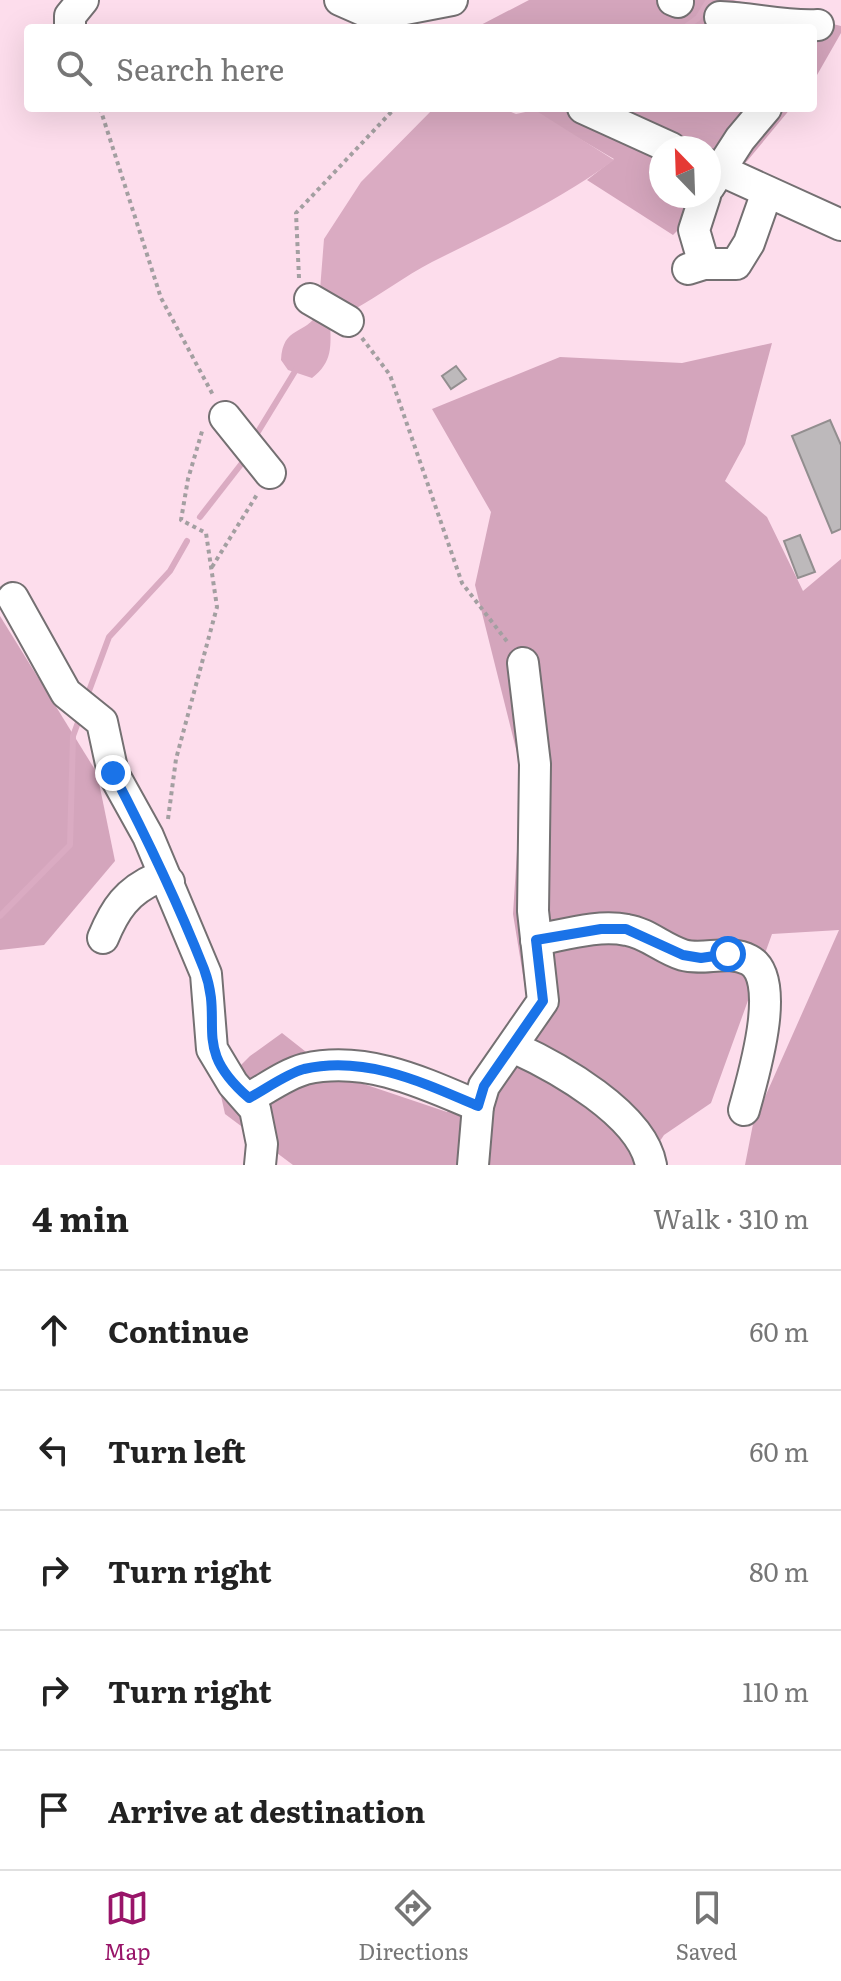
<!DOCTYPE html>
<meta charset="utf-8">
<style>
body{margin:0;font-family:Literata,serif;background:#f2f2f2;color:#222}
.compass{position:absolute;left:649px;top:136px;width:72px;height:72px;border-radius:50%;background:#fff;box-shadow:0 8px 32px #0002;rotate:337deg}
.stop{position:absolute;width:24px;height:24px;margin:-18px;border:6px solid #1a73e8;border-radius:50%;background:#fff}
.stop.end{background:#1a73e8;border-color:#fff;box-shadow:0 2px 8px #0008}
.list{margin:0;padding:0;list-style:none}
h2{display:flex;justify-content:space-between;align-items:center;height:104px;margin:0;padding:0 32px;font-size:34px}
h2 small{font-size:26px;font-weight:400;color:#767676}
.list li{display:grid;grid-template-columns:52px 1fr auto;gap:24px;align-items:center;box-sizing:border-box;height:120px;padding:0 32px;border-top:2px solid #e0e0e0}
.list b{display:block;font-size:30px;white-space:nowrap}
.list em{font-size:26px;font-style:normal;color:#767676}
.icon{flex:none;width:44px;height:44px;fill:none;stroke:currentColor;stroke-width:2;stroke-linecap:round;stroke-linejoin:round}
.map{position:relative;flex:none;width:841px;height:1165px;overflow:hidden}
.search{position:absolute;background:#fff;box-shadow:0 8px 32px #0002;left:24px;right:24px;top:24px;height:88px;display:flex;align-items:center;gap:20px;box-sizing:border-box;padding:0 28px;border-radius:8px;color:#767676;font-size:30px}
.sheet{height:704px;background:#fff}
nav{display:flex;justify-content:space-around;align-items:center;box-sizing:border-box;height:112px;border-top:2px solid #e0e0e0;background:#fff;font-size:22px;color:#767676}
nav a{display:grid;justify-items:center;gap:4px}
nav .on{color:#991569}
.map>svg:first-child{display:block}
.green{fill:#fdddec;fill-rule:evenodd}
.forest{fill:#d4a5bc;fill-rule:evenodd}
.water{fill:#daabc2}
.lines{fill:none;stroke-linecap:round;stroke-linejoin:round}
.stream{stroke:#daabc2;stroke-width:6}
.building{fill:#bdb9bb;stroke:#928e8f;stroke-width:2}
.minor-casing{stroke:#747072;stroke-width:34}
.path{stroke:#a39fa1;stroke-width:4;stroke-dasharray:4 4;stroke-linecap:butt}
.minor{stroke:#fff;stroke-width:30}
.route{stroke:#1a73e8;stroke-width:10}
</style>
<div class="map">
<svg width="841" height="1165" viewBox="0 0 841 1165">
<rect width="100%" height="100%" fill="#faf6f8"/>
<path class="green" d="M0,0H841V1165H0ZM28,28H813V108H28ZM661,148H709V196H661Z"/>
<g class="forest">
<path d="M529,0H733L841,26V33L813,82V28H475Z"/>
<path d="M527,108H791L748,160L673,235L587,180L614,159ZM661,148H709V196H661Z"/>
<path d="M772,343L745,444L725,481L767,517L803,591L841,559V1165H745L753,1124L839,930L772,934L711,1103L664,1135L644,1165H293L225,1114L219,1087L250,1056L282,1033L334,1074L447,1112L527,1000L513,914L522,773L475,585L491,512L432,409L560,357L682,363Z"/>
<path d="M0,616L97,773L115,861L44,945L0,950Z"/>
</g>
<g class="water">
<path d="M434,108H501L516,114L535,110L614,160C557,202 496,230 432,262C405,276 380,295 353,310L320,290L324,239L361,182Z"/>
<path d="M319,312L330,321C331,346 333,362 312,378L288,370L281,360C283,325 305,336 319,312Z"/>
</g>
<g class="lines">
<g class="stream">
<path d="M684,28L698,18L709,0"/>
<path d="M253,440L297,368"/>
<path d="M200,517L246,458"/>
<path d="M86,699L109,637L170,571L187,541"/>
<path d="M0,916L70,845L73,736L80,717"/>
</g>
</g>
<g class="building">
<path d="M456,366L466,379L451,389L442,376Z"/>
<path d="M830,420L841,445V529L832,533L792,436Z"/>
<path d="M800,535L815,572L798,578L784,541Z"/>
</g>
<g class="lines">
<defs>
<g id="minor">
<path d="M340,0L390,22"/>
<path d="M673,0L678,2"/>
<path d="M374,15L452,0"/>
<path d="M720,17C753,18 785,27 818,25"/>
<path d="M70,28V16L83,0"/>
<path d="M583,108L671,148"/>
<path d="M709,165L841,225"/>
<path d="M709,187L740,139L766,108"/>
<path d="M704,264L694,230L705,196"/>
<path d="M688,269L704,264H736L749,243L767,192"/>
<path d="M310,299L348,321"/>
<path d="M225,417L270,473"/>
<path d="M13,598L66,693L102,722L113,773L148,836L206,974L212,1049L233,1084L255,1109L262,1144L260,1165"/>
<path d="M103,938C115,909 127,891 157,878L169,882"/>
<path d="M536,940C564,935 598,924 627,930C647,933 663,949 683,955C704,961 728,949 749,960C784,978 752,1080 744,1110"/>
<path d="M513,1047C557,1067 642,1114 651,1165"/>
<path d="M249,1098C266,1089 286,1074 305,1069C366,1055 424,1083 478,1106"/>
<path d="M473,1165L478,1106L484,1086L543,1001L533,911L535,764L523,663"/>
</g>
</defs>
<use href="#minor" class="minor-casing"/>
<g class="path">
<path d="M100,108L161,298L213,395"/>
<path d="M299,278L296,213L395,108"/>
<path d="M362,338L390,375L462,583L509,644"/>
<path d="M212,567L258,493"/>
<path d="M168,819L176,759L217,607L206,533L181,520L188,479L203,428"/>
</g>
<use href="#minor" class="minor"/>
</g>
<g class="lines">
<path class="route" d="M113,773C147,838 177,901 204,969C225,1025 190,1047 249,1098C266,1089 286,1074 304,1069C366,1055 424,1083 478,1106L484,1086L543,1001L536,940L601,929H626L683,955L701,958L728,954"/>
</g>
</svg>
<svg class="compass" viewBox="-18 -18 36 36"><path d="M0-13l5 13h-10z" fill="#e53935"/><path d="M0 13l5-13h-10z" fill="#767676"/></svg>
<div class="stop" style="left:728px;top:954px"></div>
<div class="stop end" style="left:113px;top:773px"></div>
<div class="search"><svg class="icon" aria-label="search" viewBox="0 0 24 24"><circle cx="10" cy="10" r="6"/><path d="M15 15l6 6"/></svg>Search here</div>
</div>
<section class="sheet">
<h2>4 min<small>Walk · 310 m</small></h2>
<ul class="list">
<li><svg class="icon" aria-label="ahead" viewBox="0 0 24 24"><path d="M12 20V5M6 11l6-6 6 6"/></svg><div><b>Continue</b></div><em>60 m</em></li>
<li><svg class="icon" aria-label="left" viewBox="0 0 24 24"><path d="M17 20v-9H6M10 6l-5 5 5 5"/></svg><div><b>Turn left</b></div><em>60 m</em></li>
<li><svg class="icon" aria-label="right" viewBox="0 0 24 24"><path d="M7 20v-9h11M14 6l5 5-5 5"/></svg><div><b>Turn right</b></div><em>80 m</em></li>
<li><svg class="icon" aria-label="right" viewBox="0 0 24 24"><path d="M7 20v-9h11M14 6l5 5-5 5"/></svg><div><b>Turn right</b></div><em>110 m</em></li>
<li><svg class="icon" aria-label="arrive" viewBox="0 0 24 24"><path d="M6 21V4h12l-3 4 3 4H6"/></svg><div><b>Arrive at destination</b></div></li>
</ul>
</section>
<nav>
<a class="on"><svg class="icon" aria-label="map" viewBox="0 0 24 24"><path d="M3 6l6-2 6 2 6-2v14l-6 2-6-2-6 2zM9 4v14M15 6v14"/></svg>Map</a>
<a><svg class="icon" aria-label="directions" viewBox="0 0 24 24"><path d="M12 3l9 9-9 9-9-9zM9 14v-3h6M13 9l2 2-2 2"/></svg>Directions</a>
<a><svg class="icon" aria-label="saved" viewBox="0 0 24 24"><path d="M7 4h10v16l-5-4-5 4z"/></svg>Saved</a>
</nav>
